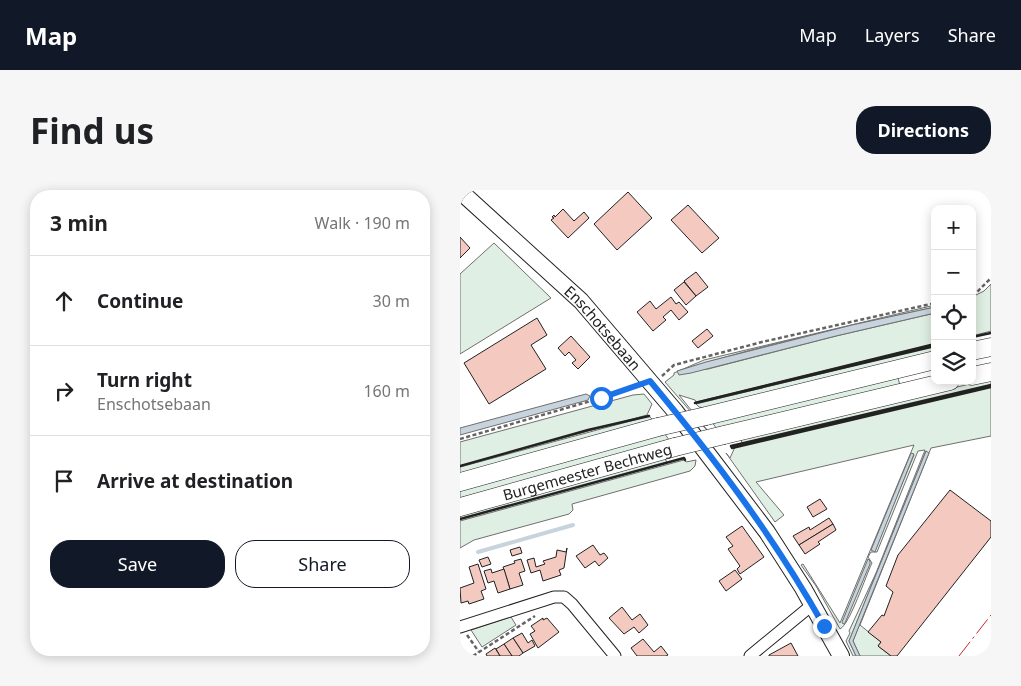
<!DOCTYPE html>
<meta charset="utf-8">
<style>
body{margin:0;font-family:"Noto Sans",sans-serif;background:#f6f6f6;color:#202124}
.controls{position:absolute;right:15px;top:15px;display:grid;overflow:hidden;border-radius:10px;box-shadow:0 2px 12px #0003}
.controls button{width:45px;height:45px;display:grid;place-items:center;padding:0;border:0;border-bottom:1px solid #e0e0e0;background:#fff;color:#202124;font:25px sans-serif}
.stop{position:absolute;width:15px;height:15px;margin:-11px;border:4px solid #1a73e8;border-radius:50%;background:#fff}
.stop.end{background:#1a73e8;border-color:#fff;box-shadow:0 1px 5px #0008}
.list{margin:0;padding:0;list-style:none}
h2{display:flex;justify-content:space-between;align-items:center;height:65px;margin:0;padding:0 20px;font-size:21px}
h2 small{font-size:16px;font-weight:400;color:#757577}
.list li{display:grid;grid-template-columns:32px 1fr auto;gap:15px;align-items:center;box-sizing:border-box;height:90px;padding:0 20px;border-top:1px solid #e0e0e0}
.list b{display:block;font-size:19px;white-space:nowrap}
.list p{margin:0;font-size:16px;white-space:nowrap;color:#757577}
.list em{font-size:16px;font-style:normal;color:#757577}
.actions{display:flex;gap:10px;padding:15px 20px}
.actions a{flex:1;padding:11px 0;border:1px solid #111827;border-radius:20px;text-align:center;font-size:18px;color:#111827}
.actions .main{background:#111827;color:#fff}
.icon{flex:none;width:28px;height:28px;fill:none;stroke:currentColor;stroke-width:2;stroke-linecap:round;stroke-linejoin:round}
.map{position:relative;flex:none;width:531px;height:466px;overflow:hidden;border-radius:20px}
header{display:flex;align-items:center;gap:30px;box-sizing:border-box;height:70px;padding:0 25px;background:#111827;color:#fff}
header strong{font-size:24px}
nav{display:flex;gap:28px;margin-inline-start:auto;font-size:18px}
.intro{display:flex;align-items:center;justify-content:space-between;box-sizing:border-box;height:120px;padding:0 30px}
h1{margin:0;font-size:35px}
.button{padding:12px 22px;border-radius:20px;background:#111827;color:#fff;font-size:18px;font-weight:700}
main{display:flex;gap:30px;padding:0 30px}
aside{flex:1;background:#fff;border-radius:20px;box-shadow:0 2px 12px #0003}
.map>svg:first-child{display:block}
.green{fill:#e0efe3;stroke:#6f6f6f;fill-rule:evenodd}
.water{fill:#c7d3dd;stroke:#6f6f6f}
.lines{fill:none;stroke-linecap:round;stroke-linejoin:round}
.stream{stroke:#c7d3dd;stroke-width:4}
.building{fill:#f3c9c0;stroke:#222}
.street-casing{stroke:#222;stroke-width:13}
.secondary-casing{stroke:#222;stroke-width:18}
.primary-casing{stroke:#222;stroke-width:19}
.path{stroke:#646464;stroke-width:2.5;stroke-dasharray:4 2.5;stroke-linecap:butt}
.street{stroke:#fff;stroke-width:11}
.secondary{stroke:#fff;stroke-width:16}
.primary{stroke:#fff;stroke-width:18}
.primary-bridge-casing{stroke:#222;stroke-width:19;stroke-linecap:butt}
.primary-bridge{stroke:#fff;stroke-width:18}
.wall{stroke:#222;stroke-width:2.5}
.power{stroke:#c62828;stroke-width:1;stroke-dasharray:18 4 2.5 4;stroke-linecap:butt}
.route{stroke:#1a73e8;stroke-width:6}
.labels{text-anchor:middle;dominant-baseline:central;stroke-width:4;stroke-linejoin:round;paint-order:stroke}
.street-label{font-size:15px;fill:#222;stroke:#fff}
</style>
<header>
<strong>Map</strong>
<nav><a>Map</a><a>Layers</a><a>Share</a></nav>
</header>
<div class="intro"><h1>Find us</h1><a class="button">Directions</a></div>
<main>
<aside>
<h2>3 min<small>Walk · 190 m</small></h2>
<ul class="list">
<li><svg class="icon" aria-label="ahead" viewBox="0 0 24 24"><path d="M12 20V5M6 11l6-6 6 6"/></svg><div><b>Continue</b></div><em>30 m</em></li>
<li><svg class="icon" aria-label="right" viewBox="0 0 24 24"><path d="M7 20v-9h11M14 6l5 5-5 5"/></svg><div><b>Turn right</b><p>Enschotsebaan</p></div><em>160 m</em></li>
<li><svg class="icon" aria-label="arrive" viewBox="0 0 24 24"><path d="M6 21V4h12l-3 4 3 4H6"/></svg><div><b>Arrive at destination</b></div></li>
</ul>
<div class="actions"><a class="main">Save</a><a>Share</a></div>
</aside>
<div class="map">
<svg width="531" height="466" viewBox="0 0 531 466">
<rect width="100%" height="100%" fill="#fff"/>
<g class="green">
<path d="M34,53L91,108L0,164V84Z"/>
<path d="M531,94V141L512,146V107L524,101Z"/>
<path d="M475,115V117C389,136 301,155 218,181L248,179L376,146L475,123V154L236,212L235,210L219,205L257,252L205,192L214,185V183L244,170Z"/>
<path d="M475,156V163L244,218L239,217L236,214Z"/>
<path d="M437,185L440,195L257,239L251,231Z"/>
<path d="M531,189V195L282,254L281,248Z"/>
<path d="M531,197V246L471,258L400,435L421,452L418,456L431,466H400L393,451L439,335L466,261L389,451L396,466H393L386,451L390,443L389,441L416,383L465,260L458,261L417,362H411L408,367L412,373C406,385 390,434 380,439L356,396L341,375L343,374L380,433L454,255L296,292L324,325L315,332L266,263L270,268L275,257ZM451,264L454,265L414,361L412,360Z"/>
<path d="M184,204L192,214L187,225L0,276V252L173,205Z"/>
<path d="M189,226L192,229L189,232L0,284V277Z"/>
<path d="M204,243L210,251L0,308V299Z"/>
<path d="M205,268L207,273L0,329V324Z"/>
<path d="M224,270L226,272L236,270L235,276L230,281L112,314L113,320L109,324L14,350L0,358V331Z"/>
<path d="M51,427L56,435L22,457L11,440Z"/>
</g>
<g class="water">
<path d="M475,117V123L376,146L231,183L219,185L217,181L246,172L392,135Z"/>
<path d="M126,204L130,206L128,210L0,245V238Z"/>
<path d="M466,261L469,263L393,451L400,466H396L389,451Z"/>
<path d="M451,263L454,264L415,362L411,360Z"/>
<path d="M408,369L410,371V374L385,433L383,434L382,432Z"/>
</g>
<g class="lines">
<path class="stream" d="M18,362L113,335"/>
</g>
<g class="building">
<path d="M168,2L192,28L157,60L134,34Z"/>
<path d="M228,15L259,48L242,63L211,30Z"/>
<path d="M103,19L114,31L124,22L129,28L108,48L91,30L94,28L92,27L94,25L95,27Z"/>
<path d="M0,47L10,58L0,68Z"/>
<path d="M236,82L248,97L236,106L224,91Z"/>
<path d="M224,92L236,106L226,115L214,100Z"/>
<path d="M211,107L216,114L219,112L228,122L219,130L211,120L203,127L206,130L193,141L177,122L190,111L196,119Z"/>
<path d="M77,128L87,145L71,155L86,179L29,214L4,173Z"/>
<path d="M247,139L253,146L238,158L232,151Z"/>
<path d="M111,146L130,167L118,179L112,173L116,170L109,162L105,166L98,158Z"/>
<path d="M490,300L531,331V347L437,466H431L418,456L421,452L408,442L422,425L424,426L433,402L426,396L438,365Z"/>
<path d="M360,309L367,319L353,327L347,317Z"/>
<path d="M369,328L373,334L339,355L333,346L349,337L350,340Z"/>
<path d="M373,334L376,340L358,352L360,354L345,364L339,355Z"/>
<path d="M282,336L304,367L280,384L277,379L280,376L268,359L273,356L266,347Z"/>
<path d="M133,355L140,365L144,363L148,368L139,376L135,371L125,378L116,366Z"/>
<path d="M60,357L62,363L52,366L50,360Z"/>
<path d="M107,358L104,378L99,380L101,385L83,391L80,380L71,383L67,370L74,368L76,377L85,374L83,371L96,367L97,360L106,362Z"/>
<path d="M28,367L31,374L22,377L19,370Z"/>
<path d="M61,369L65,381L59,383L63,395L50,399L43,377L55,373L54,371Z"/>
<path d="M18,374L26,399L21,401L24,409L9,414L8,411L1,413L0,398L14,393L9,377Z"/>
<path d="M31,379L32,383L44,379L50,399L38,403L34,391L28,393L24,381Z"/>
<path d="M275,380L282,389L266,401L259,391Z"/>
<path d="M162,417L172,430L180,424L188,435L179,443L174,437L164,444L149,428Z"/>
<path d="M83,428V430L87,428L99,442L78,458L70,444L75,441L71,436Z"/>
<path d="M62,443L68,453L72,450L75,456L63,463L53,448Z"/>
<path d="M53,448L63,463L59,466H52L44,454Z"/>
<path d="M183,449L194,462L201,456L208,465L206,466H177L171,458Z"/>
<path d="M331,453L338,466H309V465Z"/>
<path d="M44,454L52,466H40L36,459Z"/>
<path d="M35,458L40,466H27L26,464Z"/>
</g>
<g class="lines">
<defs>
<g id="street">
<path d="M0,437L94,407H104L112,414L155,466"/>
<path d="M290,466L352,415"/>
</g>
<g id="secondary">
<path id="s1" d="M0,1L121,111L215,221L307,342L343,398L381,466"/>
</g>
<g id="primary">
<path d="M512,161L531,157"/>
<path d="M512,186L531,182"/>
<path d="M246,226L475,170"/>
<path d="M264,245L490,191"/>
<path d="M0,292L198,237"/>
<path id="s2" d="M0,317L215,257"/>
</g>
</defs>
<use href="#street" class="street-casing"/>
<use href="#secondary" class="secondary-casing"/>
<use href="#primary" class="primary-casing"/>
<g class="path">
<path d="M512,104H515L531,88"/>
<path d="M202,186L214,175L302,152L475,113"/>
<path d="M0,249L141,208L175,195"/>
<path d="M7,445L19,462"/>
<path d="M13,466L75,426"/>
</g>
<use href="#street" class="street"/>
<use href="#secondary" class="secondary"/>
<use href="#primary" class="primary"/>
<defs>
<g id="primary-bridge">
<path d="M198,237L246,226"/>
<path d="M215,257L264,245"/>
</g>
</defs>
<use href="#primary-bridge" class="primary-bridge-casing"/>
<use href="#primary-bridge" class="primary-bridge"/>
<g class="wall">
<path d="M512,147L531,143"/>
<path d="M475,154L235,213L475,156"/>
<path d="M531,195L271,256L272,258L531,197"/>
<path d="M0,276L128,240L189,226"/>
<path d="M0,329L224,268L225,270"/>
</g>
<path class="power" d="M499,466L531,425"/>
</g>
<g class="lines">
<path class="route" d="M141,208L190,191C255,269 314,347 364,436"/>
</g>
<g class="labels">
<g class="street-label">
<text stroke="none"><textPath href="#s1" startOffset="198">Enschotsebaan</textPath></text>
<text stroke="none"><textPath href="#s2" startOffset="132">Burgemeester Bechtweg</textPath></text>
</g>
</g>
</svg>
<div class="controls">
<button>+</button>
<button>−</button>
<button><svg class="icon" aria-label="locate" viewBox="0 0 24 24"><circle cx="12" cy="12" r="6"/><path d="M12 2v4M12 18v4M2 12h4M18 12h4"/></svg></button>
<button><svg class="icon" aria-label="layers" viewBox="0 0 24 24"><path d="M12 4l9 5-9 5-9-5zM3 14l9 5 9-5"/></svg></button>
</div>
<div class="stop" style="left:141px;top:208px"></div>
<div class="stop end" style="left:364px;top:436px"></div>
</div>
</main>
